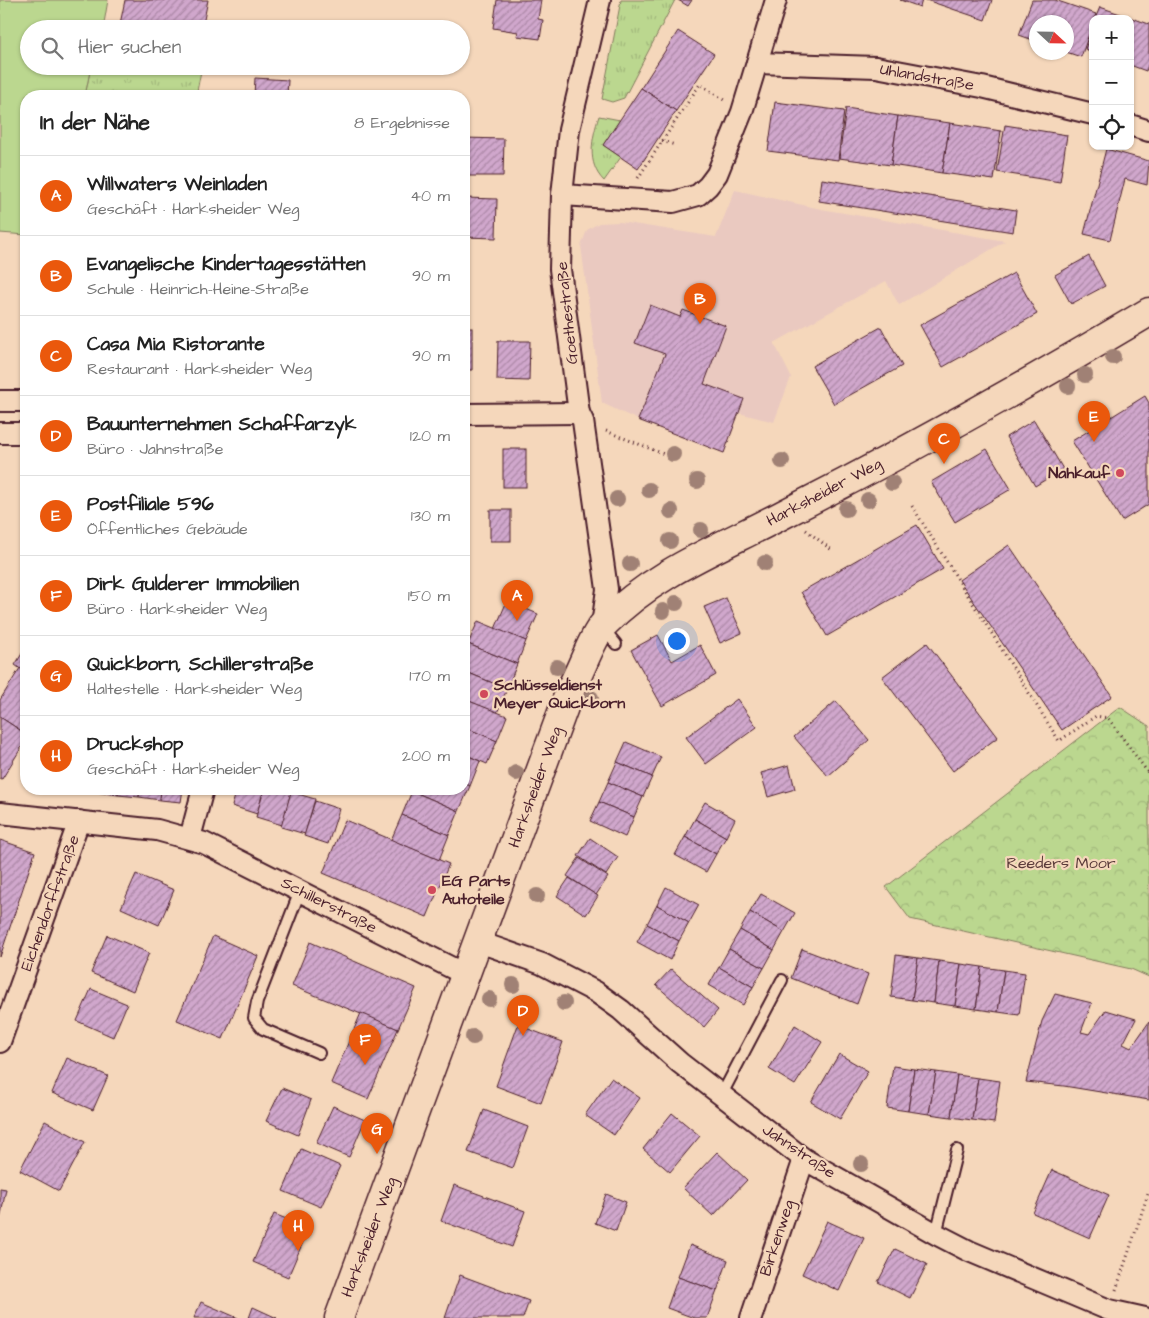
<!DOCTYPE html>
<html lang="de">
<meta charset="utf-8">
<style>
body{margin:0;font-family:"Architects Daughter",sans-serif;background:#f6f6f6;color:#222}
.controls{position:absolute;right:15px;top:15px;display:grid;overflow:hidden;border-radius:10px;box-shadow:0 1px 4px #0004}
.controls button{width:45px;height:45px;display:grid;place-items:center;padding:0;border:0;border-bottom:1px solid #e0e0e0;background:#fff;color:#222;font:25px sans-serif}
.compass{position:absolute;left:1029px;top:15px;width:45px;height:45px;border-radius:50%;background:#fff;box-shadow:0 1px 4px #0004;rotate:112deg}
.you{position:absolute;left:676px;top:640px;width:18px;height:18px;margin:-12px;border:4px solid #fff;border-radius:50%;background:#1a73e8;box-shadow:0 0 0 8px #1a73e833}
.badge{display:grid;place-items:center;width:32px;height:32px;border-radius:50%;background:#ea580c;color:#fff;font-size:16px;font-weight:700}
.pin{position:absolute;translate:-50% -41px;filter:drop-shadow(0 1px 2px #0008)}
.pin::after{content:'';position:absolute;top:26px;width:18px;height:15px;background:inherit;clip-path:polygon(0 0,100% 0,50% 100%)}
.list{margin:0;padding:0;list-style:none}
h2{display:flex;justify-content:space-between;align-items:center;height:65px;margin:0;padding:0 20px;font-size:21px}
h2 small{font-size:16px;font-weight:400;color:#767676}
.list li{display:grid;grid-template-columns:32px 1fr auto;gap:15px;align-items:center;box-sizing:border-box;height:80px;padding:0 20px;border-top:1px solid #e0e0e0}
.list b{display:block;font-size:19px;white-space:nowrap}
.list p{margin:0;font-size:16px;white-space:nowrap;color:#767676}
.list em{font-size:16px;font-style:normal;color:#767676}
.icon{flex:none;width:28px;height:28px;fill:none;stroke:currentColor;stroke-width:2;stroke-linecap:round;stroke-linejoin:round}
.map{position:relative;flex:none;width:1149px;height:1318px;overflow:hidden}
.search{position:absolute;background:#fff;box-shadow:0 1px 4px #0004;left:20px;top:20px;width:450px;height:55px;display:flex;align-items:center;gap:12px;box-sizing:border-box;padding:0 18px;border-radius:28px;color:#767676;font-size:19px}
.panel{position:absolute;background:#fff;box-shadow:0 1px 4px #0004;left:20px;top:90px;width:450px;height:705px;border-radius:20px}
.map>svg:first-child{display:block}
.built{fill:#eac9c0}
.grass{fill:url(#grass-tufts);stroke:#827b5d}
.forest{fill:url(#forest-crowns);stroke:#827b5d}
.pitch{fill:#bbd78f;stroke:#827b5d}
.building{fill:url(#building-hatch);stroke:#4a1f2b}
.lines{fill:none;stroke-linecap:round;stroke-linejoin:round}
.service-casing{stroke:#4a1f2b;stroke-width:14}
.minor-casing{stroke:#4a1f2b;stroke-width:24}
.secondary-casing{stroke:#4a1f2b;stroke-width:31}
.path{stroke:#4a1f2b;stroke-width:3;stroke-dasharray:1 4;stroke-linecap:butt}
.service{stroke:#f5d7bb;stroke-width:10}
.minor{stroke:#f5d7bb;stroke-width:20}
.secondary{stroke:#f5d7bb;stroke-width:28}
.tree{fill:#a08174}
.poi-dot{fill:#d1495b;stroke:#f5d7bb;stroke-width:2}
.labels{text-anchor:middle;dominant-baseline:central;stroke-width:4.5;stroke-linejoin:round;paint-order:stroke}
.street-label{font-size:16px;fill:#4a1f2b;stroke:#f5d7bb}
.poi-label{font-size:16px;font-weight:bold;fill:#4a1f2b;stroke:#f5d7bb;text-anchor:start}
.park-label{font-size:16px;fill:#5b3b3a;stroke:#f5d7bb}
</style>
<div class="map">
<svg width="1149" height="1318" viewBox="0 0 1149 1318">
<defs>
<pattern id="grass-tufts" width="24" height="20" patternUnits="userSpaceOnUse" patternTransform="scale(1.25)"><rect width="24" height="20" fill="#bbd78f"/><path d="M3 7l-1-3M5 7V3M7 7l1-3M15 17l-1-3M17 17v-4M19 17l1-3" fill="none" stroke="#a2b87c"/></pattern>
<pattern id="forest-crowns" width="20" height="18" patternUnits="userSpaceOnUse" patternTransform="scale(1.25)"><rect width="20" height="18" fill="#bbd78f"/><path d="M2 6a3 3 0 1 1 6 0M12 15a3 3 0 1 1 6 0" fill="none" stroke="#a2b87c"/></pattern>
<pattern id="building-hatch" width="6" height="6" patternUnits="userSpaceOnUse" patternTransform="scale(1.25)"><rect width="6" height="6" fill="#d0a7cc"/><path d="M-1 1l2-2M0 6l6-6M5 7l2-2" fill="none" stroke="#ab87a6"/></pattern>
</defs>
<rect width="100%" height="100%" fill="#f5d7bb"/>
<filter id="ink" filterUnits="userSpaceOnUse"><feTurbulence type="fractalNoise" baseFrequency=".02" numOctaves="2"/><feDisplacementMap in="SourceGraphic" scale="10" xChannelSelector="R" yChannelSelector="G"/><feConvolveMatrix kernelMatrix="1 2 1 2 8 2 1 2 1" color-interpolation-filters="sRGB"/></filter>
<g filter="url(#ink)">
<path class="built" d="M735,190L821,209L1005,241L899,305L886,281L774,343L791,377L774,422L739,413L724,453L638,420L602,403L581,246L587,230L599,223L620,222L716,237Z"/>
<g class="grass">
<path d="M621,0H675L624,98L612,102L602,99Z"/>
<path d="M91,66H202L196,96H85Z"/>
<path d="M599,116L620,120L603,145L621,157L604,181C586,163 592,138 599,116Z"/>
</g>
<path class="forest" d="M1120,707L1149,726V977L1131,969L910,919L886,887Z"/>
<path class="pitch" d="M0,0H108L103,29H29V66H91L85,96H26V235L0,233Z"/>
<g class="building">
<path d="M125,0H208L202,29H119Z"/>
<path d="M497,0H541L538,19L543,20L540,39L517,36L518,32L493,28Z"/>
<path d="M678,0H692L688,6Z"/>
<path d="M900,0H922L920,7Z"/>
<path d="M926,0H992L985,20Z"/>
<path d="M1032,0H1055L1096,14L1081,57L1066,52V22H1036V41L1019,35Z"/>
<path d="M1100,7L1149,24V62L1146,71L1130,65V19H1095Z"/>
<path d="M1093,26V52L1085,49Z"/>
<path d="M678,31L714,54L676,111L641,88Z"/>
<path d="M255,78L288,80L287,96H254Z"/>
<path d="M641,88L676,111L638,169L603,145Z"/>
<path d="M775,102L844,111L838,160L768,151Z"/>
<path d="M846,108L898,116L891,165L839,158Z"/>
<path d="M898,116L950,123L942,173L891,165Z"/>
<path d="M950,123L1001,131L994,180L942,173Z"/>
<path d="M1005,125L1067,135L1060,182L997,172Z"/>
<path d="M464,138L504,139L503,176H464Z"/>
<path d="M1106,149L1149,161L1147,185L1125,179L1110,240L1084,234Z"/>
<path d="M822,179L1016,210L1013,232L819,201Z"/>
<path d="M465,198L497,199L496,238L464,237Z"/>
<path d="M1089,256L1105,286L1071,304L1055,275Z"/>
<path d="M1014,273L1037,314L943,367L920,325Z"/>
<path d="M650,305L680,317L683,310L726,326L704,384L744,399L724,453L638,420L665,354L635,343Z"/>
<path d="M881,327L902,366L834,404L812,366Z"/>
<rect x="464" y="328" width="8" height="42"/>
<path d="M498,341H530L529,381L497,380Z"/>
<path d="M1145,396L1149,403V504L1122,521L1072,441Z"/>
<path d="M1034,420L1063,469L1035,486L1006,437Z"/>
<rect x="503" y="449" width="23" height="38"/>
<path d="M987,449L1011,489L955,522L931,482Z"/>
<rect x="490" y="510" width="21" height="31"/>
<path d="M917,525L943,569L827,636L801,592Z"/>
<path d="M1009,545L1112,696L1062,730L959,580Z"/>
<path d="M726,598L742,633L720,643L704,607Z"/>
<path d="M507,601L538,614L526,641L495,629Z"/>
<path d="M478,621L526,641L517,664L468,644Z"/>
<path d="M658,635L672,661L700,645L716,675L662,706L631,650Z"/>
<path d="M927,643L998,737L953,771L882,677Z"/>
<path d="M468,644L517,664L507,689L464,671V656Z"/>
<path d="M26,647V673L15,665Z"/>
<path d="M20,668L26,673V728L23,732L0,717V700Z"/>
<path d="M464,671L507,689L497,713L464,699Z"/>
<path d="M464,699L507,716L497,741L464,727Z"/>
<path d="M737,699L757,727L706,764L686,737Z"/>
<path d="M836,701L869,740L828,776L794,737Z"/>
<path d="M0,717L26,734V740L2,779L0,778Z"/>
<path d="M464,727L497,741L487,764L464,754Z"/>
<path d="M626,742L661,757L652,777L617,762Z"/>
<path d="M464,754L480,761L470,786L464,783Z"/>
<path d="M617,762L652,777L643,797L608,782Z"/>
<path d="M789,765L795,789L768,797L761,773Z"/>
<path d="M608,782L643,797L634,817L599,802Z"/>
<path d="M464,783L470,786L459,811L412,791L413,789H464Z"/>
<path d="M73,789H96L95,792Z"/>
<path d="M96,789H119L118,795L95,792Z"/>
<path d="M119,789H140L139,797L118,795Z"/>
<path d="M140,789H161L160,800L139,797Z"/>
<path d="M161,789H183L181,802L160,800Z"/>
<path d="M237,789H264L257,814L232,806Z"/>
<path d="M264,789H292L282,825L256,817Z"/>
<path d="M412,791L459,811L449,835L402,815Z"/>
<path d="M291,792L315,799L305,834L281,827Z"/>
<path d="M315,801L339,809L328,844L304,836Z"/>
<path d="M599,802L634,817L625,837L590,821Z"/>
<path d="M705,802L735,819L726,837L695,819Z"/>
<path d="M402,815L449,835L439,860L391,840Z"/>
<path d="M695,819L726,837L716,854L685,837Z"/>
<path d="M345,820L449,864L427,917L323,873Z"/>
<path d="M685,837L716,854L706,872L675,855Z"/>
<path d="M590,838L618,857L606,875L578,856Z"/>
<path d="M0,840L35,852L0,957Z"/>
<path d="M579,858L608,877L596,895L567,876Z"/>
<path d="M136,874L174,890L159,925L121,908Z"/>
<path d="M569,878L598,896L586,915L557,896Z"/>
<path d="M666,887L699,905L689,923L657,905Z"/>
<path d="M761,894L795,913L784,932L750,912Z"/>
<path d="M657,905L689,923L679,941L647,924Z"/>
<path d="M750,912L784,932L774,950L740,930Z"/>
<path d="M647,924L679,941L670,960L637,942Z"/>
<path d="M740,930L774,950L764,968L729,949Z"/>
<path d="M107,935L149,953L133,991L91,973Z"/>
<path d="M213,936L258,956L223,1039L177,1020Z"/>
<path d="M310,942L416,988L398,1029L292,986Z"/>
<path d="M729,949L764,968L753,987L719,967Z"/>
<path d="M802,949L868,974L857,1004L791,978Z"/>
<path d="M896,955L918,958L912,1000L891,997Z"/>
<path d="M918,958L939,961L934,1003L912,1000Z"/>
<path d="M939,961L961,964L955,1006L934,1003Z"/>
<path d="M961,964L982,967L976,1009L955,1006Z"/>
<path d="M719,967L753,987L743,1005L709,985Z"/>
<path d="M982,967L1004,970L998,1012L976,1009Z"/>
<path d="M671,969L718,1010L704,1027L656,985Z"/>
<path d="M1004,970L1025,973L1019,1015L998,1012Z"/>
<path d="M91,989L127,1004L113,1037L77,1021Z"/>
<path d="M1055,994L1092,1003L1081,1032L1089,1034L1106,1010L1136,1019L1123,1044L1131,1048L1149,1022V1100L1064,1086L1026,1082L1042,1021Z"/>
<path d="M361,1013L398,1029L368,1099L331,1083Z"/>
<path d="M518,1025L563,1042L541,1103L496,1086Z"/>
<path d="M795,1025L822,1042L795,1085L769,1069Z"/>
<path d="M839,1054L868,1071L840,1119L811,1102Z"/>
<path d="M67,1058L108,1076L93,1110L52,1093Z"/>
<path d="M893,1066L914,1069L908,1111L887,1108Z"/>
<path d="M914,1069L936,1072L929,1114L908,1111Z"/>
<path d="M936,1072L957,1075L951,1117L929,1114Z"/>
<path d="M957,1075L978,1078L972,1120L951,1117Z"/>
<path d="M611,1078L640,1098L614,1135L585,1115Z"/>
<path d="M978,1078L1000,1081L994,1123L972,1120Z"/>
<path d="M282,1088L311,1100L298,1135L266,1121Z"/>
<path d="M333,1106L365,1120L349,1157L316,1143Z"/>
<path d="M484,1110L528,1127L513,1168L468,1152Z"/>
<path d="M672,1113L700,1136L670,1172L643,1149Z"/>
<path d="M45,1121L85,1142L59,1191L20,1170Z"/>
<path d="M301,1149L340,1166L321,1207L283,1191Z"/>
<path d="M717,1152L747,1180L713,1216L683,1188Z"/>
<path d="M1052,1170L1109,1195L1090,1238L1033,1213Z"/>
<path d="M454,1185L525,1211L512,1247L441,1221Z"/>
<path d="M0,1188L6,1189L0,1220Z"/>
<path d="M606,1194L626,1202L616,1231L595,1223Z"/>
<path d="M274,1214L309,1228L288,1277L253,1262Z"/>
<path d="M827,1221L864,1238L839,1291L802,1274Z"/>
<path d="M690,1245L728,1260L717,1291L678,1277Z"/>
<path d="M895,1249L927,1264L910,1298L878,1282Z"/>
<path d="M460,1275L529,1301L523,1318H445Z"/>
<path d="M678,1277L717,1291L707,1318H694L667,1308Z"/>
<path d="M201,1302L238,1318H194Z"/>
<path d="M253,1307L277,1318H249Z"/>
</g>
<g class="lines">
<defs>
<g id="service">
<path d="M602,627L616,644"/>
<path d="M300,891L257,1002L254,1018L263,1029L319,1053"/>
<path d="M721,1096L782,980"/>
<path d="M936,1234L957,1150"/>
</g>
<g id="minor">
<path d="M600,0L569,130L562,195L560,269L579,413L583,421L607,589L602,626"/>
<path d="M757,63L876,67L982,87L1093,114"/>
<path d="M1130,125L1149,131"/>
<path d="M562,195L673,202L698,195L708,186L717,174L742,112L776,0"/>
<path d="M0,401H26"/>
<path d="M464,414L579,413"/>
<path d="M0,433H26"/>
<path d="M0,813L157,830L204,843L466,975"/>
<path d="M190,838L203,789"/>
<path d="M479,942L542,964L596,992L621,1010L680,1063L804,1159L936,1234L969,1251L1109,1310L1145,1318"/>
<path d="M0,1042L79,821"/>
<path d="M751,1318L804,1159"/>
</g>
<path id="secondary" d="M339,1318L571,688C581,671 592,637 604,624C654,572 722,547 784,514C908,451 1030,383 1149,312"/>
</defs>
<use href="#service" class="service-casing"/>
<use href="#minor" class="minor-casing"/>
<use href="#secondary" class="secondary-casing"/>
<g class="path">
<path d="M662,141L675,145"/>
<path d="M638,178L700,84L724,100"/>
<path d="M606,431L679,460"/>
<path d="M912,506L1059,741L1096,716L1108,718L1149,774"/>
<path d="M806,530L833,551"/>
<path d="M1116,1290L1149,1191"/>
</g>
<use href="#service" class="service"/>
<use href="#minor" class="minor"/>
<use href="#secondary" class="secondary"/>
</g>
<g class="tree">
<circle cx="1113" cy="357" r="8"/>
<circle cx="1085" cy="375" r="8"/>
<circle cx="1068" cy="386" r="8"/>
<circle cx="673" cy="454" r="8"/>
<circle cx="782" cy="461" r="8"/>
<circle cx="697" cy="481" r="8"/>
<circle cx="892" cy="483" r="8"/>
<circle cx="649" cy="490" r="8"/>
<circle cx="617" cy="499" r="8"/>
<circle cx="868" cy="500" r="8"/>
<circle cx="846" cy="509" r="8"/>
<circle cx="671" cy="511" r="8"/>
<circle cx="701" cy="530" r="8"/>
<circle cx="670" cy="541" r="8"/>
<circle cx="765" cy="563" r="8"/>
<circle cx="630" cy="564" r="8"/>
<circle cx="676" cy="603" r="8"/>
<circle cx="663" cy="611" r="8"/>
<circle cx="557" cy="667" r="8"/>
<circle cx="591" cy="698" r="8"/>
<circle cx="516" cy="773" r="8"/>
<circle cx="537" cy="896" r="8"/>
<circle cx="513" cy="985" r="8"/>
<circle cx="489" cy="999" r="8"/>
<circle cx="564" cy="1003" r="8"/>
<circle cx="473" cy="1037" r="8"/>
<circle cx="861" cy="1164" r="8"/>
</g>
</g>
<g class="poi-dot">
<circle cx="1120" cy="473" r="5"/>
<circle cx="484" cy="694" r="5"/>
<circle cx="432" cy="890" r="5"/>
</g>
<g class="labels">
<g class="street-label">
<text transform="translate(927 77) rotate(10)">Uhlandstraße</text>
<text transform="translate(567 313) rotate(-96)">Goethestraße</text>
<text transform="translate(824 492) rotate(-28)">Harksheider Weg</text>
<text transform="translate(535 787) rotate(-70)">Harksheider Weg</text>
<text transform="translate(50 903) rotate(-70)">Eichendorffstraße</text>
<text transform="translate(329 905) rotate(27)">Schillerstraße</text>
<text transform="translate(799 1151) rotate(34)">Jahnstraße</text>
<text transform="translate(369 1237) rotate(-69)">Harksheider Weg</text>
<text transform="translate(777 1238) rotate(-72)">Birkenweg</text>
</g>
<g class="poi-label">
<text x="1110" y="473" text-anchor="end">Nahkauf</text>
<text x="494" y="685">Schlüsseldienst<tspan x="494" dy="18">Meyer Quickborn</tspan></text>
<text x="442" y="881">EG Parts<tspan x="442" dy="18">Autoteile</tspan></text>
</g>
<g class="park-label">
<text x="1061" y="863">Reeders Moor</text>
</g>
</g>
</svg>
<div class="controls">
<button>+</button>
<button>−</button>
<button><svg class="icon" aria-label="locate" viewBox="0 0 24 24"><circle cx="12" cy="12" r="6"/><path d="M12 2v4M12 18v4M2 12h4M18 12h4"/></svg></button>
</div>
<svg class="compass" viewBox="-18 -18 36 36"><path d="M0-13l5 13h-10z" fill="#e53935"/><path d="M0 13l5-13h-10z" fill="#767676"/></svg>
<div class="you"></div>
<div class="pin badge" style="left:517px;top:621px">A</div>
<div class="pin badge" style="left:700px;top:324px">B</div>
<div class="pin badge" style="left:944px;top:464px">C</div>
<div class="pin badge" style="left:523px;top:1036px">D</div>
<div class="pin badge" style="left:1094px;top:442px">E</div>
<div class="pin badge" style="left:365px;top:1065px">F</div>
<div class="pin badge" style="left:377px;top:1154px">G</div>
<div class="pin badge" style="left:298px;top:1251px">H</div>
<div class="search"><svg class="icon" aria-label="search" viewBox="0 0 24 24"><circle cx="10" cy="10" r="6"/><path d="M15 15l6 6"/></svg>Hier suchen</div>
<section class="panel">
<h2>In der Nähe<small>8 Ergebnisse</small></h2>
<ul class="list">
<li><span class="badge">A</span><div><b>Willwaters Weinladen</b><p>Geschäft · Harksheider Weg</p></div><em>40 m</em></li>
<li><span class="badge">B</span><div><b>Evangelische Kindertagesstätten</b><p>Schule · Heinrich-Heine-Straße</p></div><em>90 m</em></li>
<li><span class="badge">C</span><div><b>Casa Mia Ristorante</b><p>Restaurant · Harksheider Weg</p></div><em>90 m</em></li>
<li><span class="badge">D</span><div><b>Bauunternehmen Schaffarzyk</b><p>Büro · Jahnstraße</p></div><em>120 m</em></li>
<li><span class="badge">E</span><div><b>Postfiliale 596</b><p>Öffentliches Gebäude</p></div><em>130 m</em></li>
<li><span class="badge">F</span><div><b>Dirk Gulderer Immobilien</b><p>Büro · Harksheider Weg</p></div><em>150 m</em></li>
<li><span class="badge">G</span><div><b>Quickborn, Schillerstraße</b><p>Haltestelle · Harksheider Weg</p></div><em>170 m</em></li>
<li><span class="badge">H</span><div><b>Druckshop</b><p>Geschäft · Harksheider Weg</p></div><em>200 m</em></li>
</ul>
</section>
</div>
